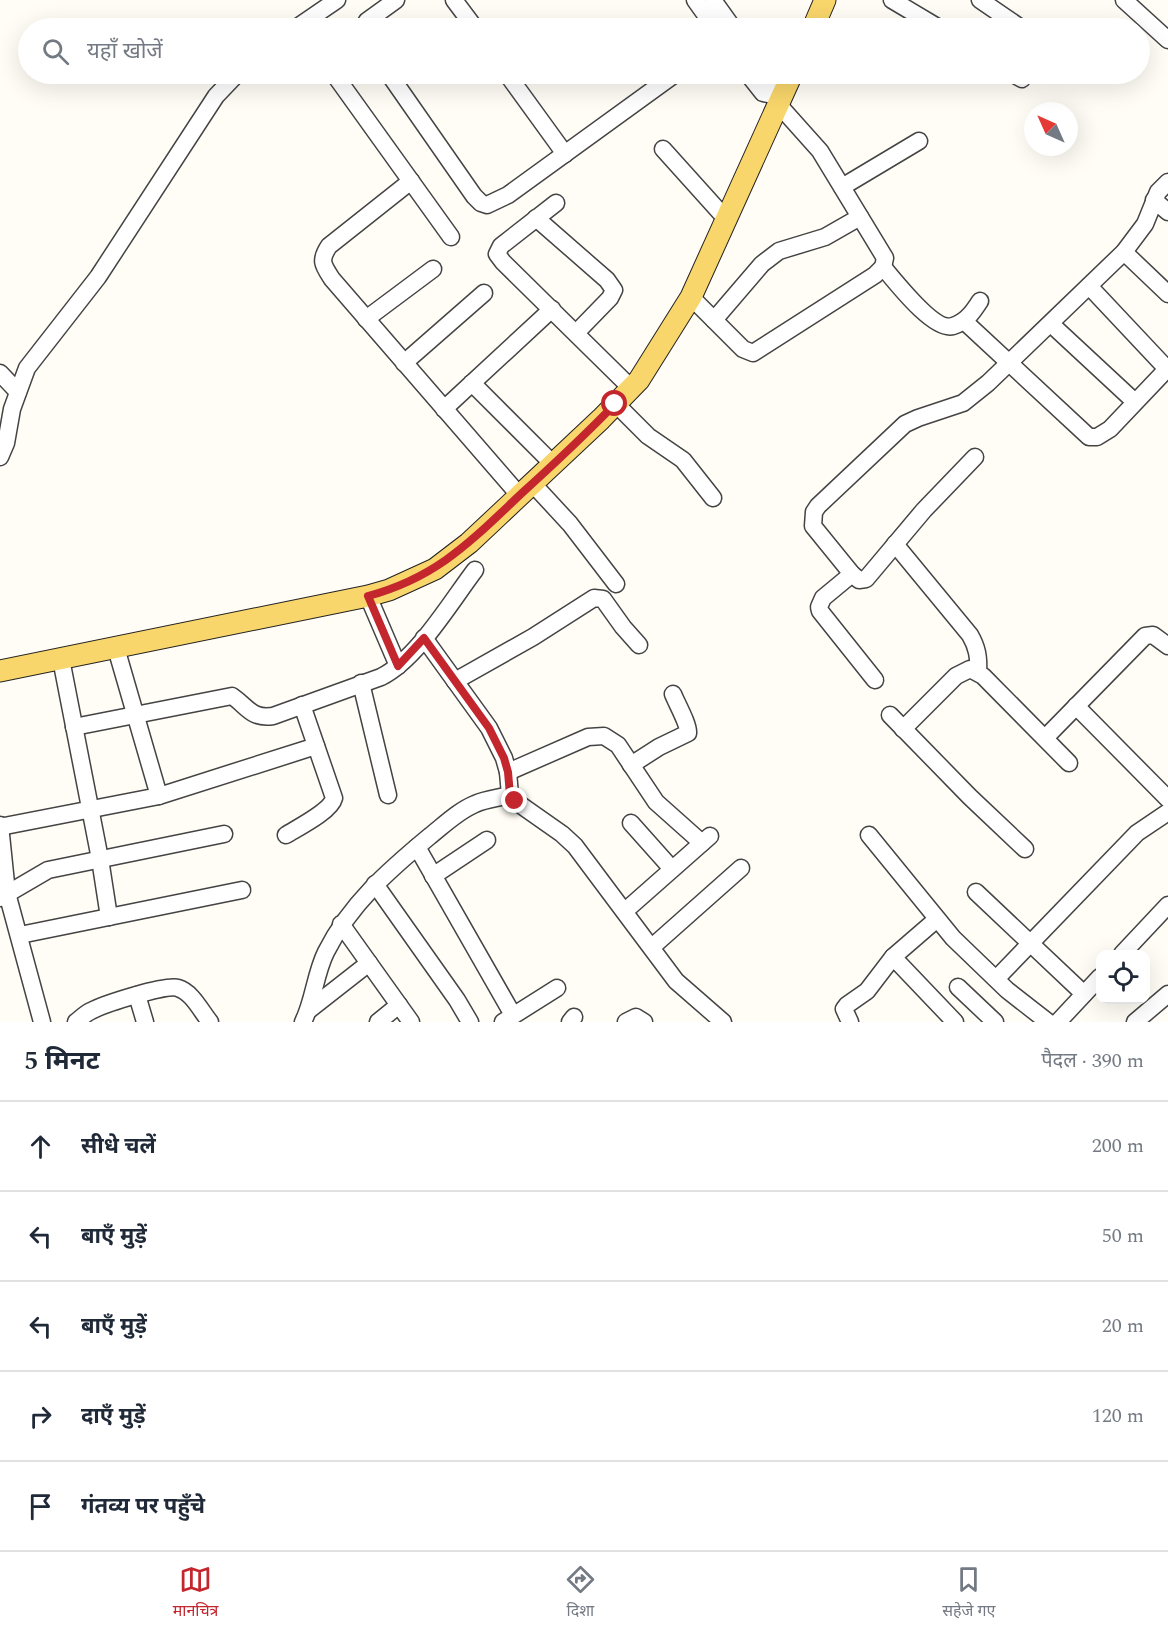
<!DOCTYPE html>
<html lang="hi">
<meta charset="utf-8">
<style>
body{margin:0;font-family:Spectral,"Noto Sans Devanagari",serif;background:#f2f2f3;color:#1f2937}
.controls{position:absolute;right:18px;bottom:18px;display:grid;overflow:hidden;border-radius:12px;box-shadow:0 6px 24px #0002}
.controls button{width:54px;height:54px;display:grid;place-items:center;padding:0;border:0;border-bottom:2px solid #e0e1e3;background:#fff;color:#1f2937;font:30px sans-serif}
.compass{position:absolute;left:1024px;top:102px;width:54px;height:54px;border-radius:50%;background:#fff;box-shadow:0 6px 24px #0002;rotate:315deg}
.stop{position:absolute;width:18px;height:18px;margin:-14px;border:4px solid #c4262e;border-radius:50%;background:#fff}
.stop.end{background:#c4262e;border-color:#fff;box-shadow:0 2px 6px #0008}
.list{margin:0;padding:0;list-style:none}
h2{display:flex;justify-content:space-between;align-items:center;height:78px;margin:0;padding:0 24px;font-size:26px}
h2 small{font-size:20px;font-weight:400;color:#747a83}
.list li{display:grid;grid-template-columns:39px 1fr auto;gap:18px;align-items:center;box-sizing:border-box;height:90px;padding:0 24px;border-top:2px solid #e0e1e3}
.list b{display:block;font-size:22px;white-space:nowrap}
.list em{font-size:20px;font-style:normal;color:#747a83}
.icon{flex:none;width:33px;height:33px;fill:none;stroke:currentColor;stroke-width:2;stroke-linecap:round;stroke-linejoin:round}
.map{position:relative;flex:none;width:1168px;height:1022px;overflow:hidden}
.search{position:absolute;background:#fff;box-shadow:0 6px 24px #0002;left:18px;right:18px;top:18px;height:66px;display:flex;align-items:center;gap:15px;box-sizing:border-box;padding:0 21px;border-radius:33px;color:#747a83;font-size:22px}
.sheet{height:528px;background:#fff}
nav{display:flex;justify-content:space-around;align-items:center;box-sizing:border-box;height:84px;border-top:2px solid #e0e1e3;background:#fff;font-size:16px;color:#747a83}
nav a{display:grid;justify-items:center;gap:3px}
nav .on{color:#c4262e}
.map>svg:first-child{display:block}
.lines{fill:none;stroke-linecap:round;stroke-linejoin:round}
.minor-casing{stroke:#444;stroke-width:19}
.major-casing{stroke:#222;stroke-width:23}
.minor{stroke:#fff;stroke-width:16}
.major{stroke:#f9d66b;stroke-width:21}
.route{stroke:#c4262e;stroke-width:8}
</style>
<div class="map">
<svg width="1168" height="1022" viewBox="0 0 1168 1022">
<rect width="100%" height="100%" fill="#fffdf5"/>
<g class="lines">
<defs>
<g id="minor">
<path d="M454,0L475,28"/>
<path d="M695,0L715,28"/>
<path d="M713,0L733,28"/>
<path d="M892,0L939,28"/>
<path d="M980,0L1021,28"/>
<path d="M1124,0L1168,40"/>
<path d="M296,28L337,0"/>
<path d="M363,28L367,21L396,0"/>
<path d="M334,74L451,237"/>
<path d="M389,74L474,196L481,203L487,205L508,195L675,74"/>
<path d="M507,74L565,154"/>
<path d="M748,74L763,93L773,95"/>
<path d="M1013,74L1022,79"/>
<path d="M663,149L726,219"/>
<path d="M411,181L329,246C319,261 323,265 332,279L520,496"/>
<path d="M842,187L919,141"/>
<path d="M1154,200L1168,212"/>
<path d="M556,203L501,246L497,254L503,262L631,388"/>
<path d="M536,218L607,280L614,290L610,298L576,333"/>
<path d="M1124,252L1168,294"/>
<path d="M883,267C895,281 934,332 953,326C966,322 973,312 980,301"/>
<path d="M1089,286L1168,370"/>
<path d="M691,297L743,349L753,353L875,275L883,267L885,258L820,151L778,104L773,95L772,84L765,74"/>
<path d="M366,319L433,269"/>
<path d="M714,320L762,264L779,251L825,237L860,217"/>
<path d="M964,321L1089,437H1097L1110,429L1168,368"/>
<path d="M1051,324L1135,402"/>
<path d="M404,363L484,293"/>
<path d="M0,373L18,392"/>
<path d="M472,383L553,464"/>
<path d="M616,404L648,436L683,460L713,498"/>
<path d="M444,409L552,309"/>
<path d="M0,457L6,443L12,409L27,368L98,277L216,96L237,74"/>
<path d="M975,457L924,510L866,579L859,580L852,574L813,526L814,512L818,506L905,424L918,418L963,403L988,383L1124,252L1145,224L1158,192L1168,182"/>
<path d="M533,484L570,524L616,584"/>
<path d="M895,544L970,635C977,647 979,657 978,672"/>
<path d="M852,574L823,598L819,607L820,611L875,680"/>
<path d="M368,596L398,666"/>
<path d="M424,638L489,728L504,758L508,772L510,795L515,801L562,834L575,846L676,981L723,1022"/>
<path d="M116,648L159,796"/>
<path d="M61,659L100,859L109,917"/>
<path d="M455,681L533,637L594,598L603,599L623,627L639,645"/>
<path d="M361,683L388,795"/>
<path d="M1076,706L1168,799"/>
<path d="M890,715L970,797L1025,849"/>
<path d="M74,727L232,696C248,707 251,719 273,716L381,677C417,659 450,603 475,570"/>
<path d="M903,729L956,676L970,669L983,676L1069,763"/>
<path d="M1045,738L1145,636L1153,635L1168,646"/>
<path d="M631,765L659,747L688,733C689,725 677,704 673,694"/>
<path d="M508,772L588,737L604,736L618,745L656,802L702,843"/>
<path d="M631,823L672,869"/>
<path d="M0,825L7,893L42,1022"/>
<path d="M0,827L159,796L316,746"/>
<path d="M286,835C299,827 331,811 334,798L302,705"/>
<path d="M869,835L953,938L1007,990L1048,1022"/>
<path d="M417,847L513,1015"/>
<path d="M433,876L487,840"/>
<path d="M375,884L457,1000L470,1022"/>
<path d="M976,892L1084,994"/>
<path d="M0,898L48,870L224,834"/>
<path d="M625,911L710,836"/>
<path d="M341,924L411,1022"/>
<path d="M20,935L242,890"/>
<path d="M652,947L741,868"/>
<path d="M1122,954L1168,905"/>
<path d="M893,957L955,1022"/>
<path d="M996,979L1137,833L1168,812"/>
<path d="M958,987L995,1022"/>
<path d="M137,995L145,1022"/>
<path d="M309,1010L369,963"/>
<path d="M76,1022C81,1018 86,1013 91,1011C104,1004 166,984 178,988C192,992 201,1011 210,1022"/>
<path d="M303,1022C314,1000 315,974 326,952C350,904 389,870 430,836C444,825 458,811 475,804C486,799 499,798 510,795"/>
<path d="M378,1022L399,1005"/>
<path d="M503,1022L557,988"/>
<path d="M570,1022L574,1017"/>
<path d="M626,1022L636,1017L644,1022"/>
<path d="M850,1022L844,1009L847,1005L867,991L893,957L937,919"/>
<path d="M1058,1022L1100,977"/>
<path d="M1135,1022L1168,994"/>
</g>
<g id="major">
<path d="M813,28L825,0"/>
<path d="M0,671L368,596L389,590L435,569L469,543L601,419L639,380L691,297L792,74"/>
</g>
</defs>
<use href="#minor" class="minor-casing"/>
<use href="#major" class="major-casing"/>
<use href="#minor" class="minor"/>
<use href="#major" class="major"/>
</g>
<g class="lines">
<path class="route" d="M515,801L510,795L508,772L504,758L489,728L424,638L398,666L368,596C438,577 471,541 522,493C554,464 585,435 615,404"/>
</g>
</svg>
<div class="controls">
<button><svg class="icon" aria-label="locate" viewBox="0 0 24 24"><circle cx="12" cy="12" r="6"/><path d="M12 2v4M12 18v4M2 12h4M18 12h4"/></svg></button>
</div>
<svg class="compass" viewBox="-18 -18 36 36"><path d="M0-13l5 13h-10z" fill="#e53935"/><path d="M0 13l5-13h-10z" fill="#747a83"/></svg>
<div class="stop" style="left:615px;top:404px"></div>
<div class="stop end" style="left:515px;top:801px"></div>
<div class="search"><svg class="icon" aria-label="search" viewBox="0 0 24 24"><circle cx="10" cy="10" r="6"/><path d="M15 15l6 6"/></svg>यहाँ खोजें</div>
</div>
<section class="sheet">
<h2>5 मिनट<small>पैदल · 390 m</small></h2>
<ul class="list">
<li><svg class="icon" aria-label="ahead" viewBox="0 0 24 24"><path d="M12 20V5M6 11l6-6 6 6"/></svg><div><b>सीधे चलें</b></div><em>200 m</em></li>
<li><svg class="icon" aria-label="left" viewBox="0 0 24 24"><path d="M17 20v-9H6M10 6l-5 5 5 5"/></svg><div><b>बाएँ मुड़ें</b></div><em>50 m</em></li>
<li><svg class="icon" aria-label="left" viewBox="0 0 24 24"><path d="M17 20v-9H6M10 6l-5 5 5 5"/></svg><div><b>बाएँ मुड़ें</b></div><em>20 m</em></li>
<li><svg class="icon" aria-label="right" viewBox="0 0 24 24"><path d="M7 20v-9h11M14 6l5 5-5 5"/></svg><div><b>दाएँ मुड़ें</b></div><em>120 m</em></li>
<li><svg class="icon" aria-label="arrive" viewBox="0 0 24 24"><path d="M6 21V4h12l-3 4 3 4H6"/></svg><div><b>गंतव्य पर पहुँचे</b></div></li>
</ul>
</section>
<nav>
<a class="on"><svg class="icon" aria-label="map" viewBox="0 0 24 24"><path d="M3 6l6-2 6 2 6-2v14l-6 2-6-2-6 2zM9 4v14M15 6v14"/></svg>मानचित्र</a>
<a><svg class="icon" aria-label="directions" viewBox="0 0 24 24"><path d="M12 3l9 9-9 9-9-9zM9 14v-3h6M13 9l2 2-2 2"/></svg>दिशा</a>
<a><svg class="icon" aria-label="saved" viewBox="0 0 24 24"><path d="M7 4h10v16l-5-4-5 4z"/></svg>सहेजे गए</a>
</nav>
